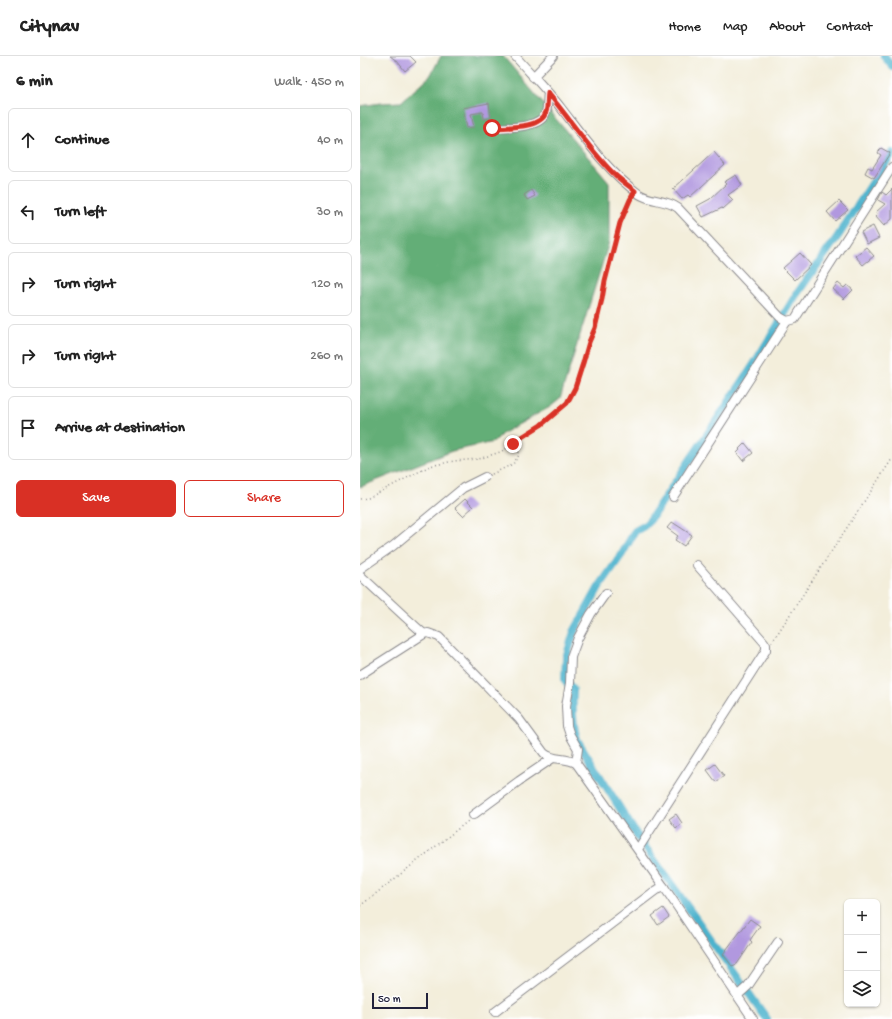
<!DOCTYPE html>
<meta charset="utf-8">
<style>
body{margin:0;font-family:"Gochi Hand",sans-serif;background:#f2f2f2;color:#222}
.controls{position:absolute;right:12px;bottom:12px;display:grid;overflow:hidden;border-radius:6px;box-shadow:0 1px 3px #0004}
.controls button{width:36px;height:36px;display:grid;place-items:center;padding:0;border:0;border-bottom:1px solid #e0e0e0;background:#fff;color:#222;font:20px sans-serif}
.scale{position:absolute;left:12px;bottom:10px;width:56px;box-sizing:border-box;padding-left:4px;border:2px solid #22223b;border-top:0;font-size:11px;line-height:14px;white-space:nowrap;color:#22223b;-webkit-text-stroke:3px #fff;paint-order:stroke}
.stop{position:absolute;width:12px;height:12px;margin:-9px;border:3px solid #d93025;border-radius:50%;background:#fff}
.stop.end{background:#d93025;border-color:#fff;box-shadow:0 1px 4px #0008}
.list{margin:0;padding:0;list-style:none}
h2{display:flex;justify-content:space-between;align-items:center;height:52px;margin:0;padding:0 16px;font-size:17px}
h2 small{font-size:13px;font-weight:400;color:#767676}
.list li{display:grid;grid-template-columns:26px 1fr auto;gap:12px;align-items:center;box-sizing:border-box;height:64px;margin:0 8px 8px;padding:0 8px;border:1px solid #e0e0e0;border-radius:6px}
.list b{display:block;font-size:15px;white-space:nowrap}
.list em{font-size:13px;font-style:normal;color:#767676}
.actions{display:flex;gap:8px;padding:12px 16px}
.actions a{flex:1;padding:9px 0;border:1px solid #d93025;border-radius:6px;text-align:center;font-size:14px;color:#d93025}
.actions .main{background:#d93025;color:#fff}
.icon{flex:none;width:22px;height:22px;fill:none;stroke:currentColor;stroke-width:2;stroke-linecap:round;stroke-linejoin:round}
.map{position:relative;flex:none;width:532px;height:963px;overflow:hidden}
header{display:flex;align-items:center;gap:24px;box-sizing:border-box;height:56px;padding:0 20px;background:#fff;border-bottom:1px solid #e0e0e0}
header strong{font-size:19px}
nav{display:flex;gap:22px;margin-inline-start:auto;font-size:14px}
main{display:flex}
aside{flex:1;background:#fff}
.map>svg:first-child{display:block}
.forest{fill:#63ae77;stroke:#426859}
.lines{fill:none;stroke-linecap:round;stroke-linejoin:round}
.canal{stroke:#4eb3cd;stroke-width:8}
.building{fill:#b198df}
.minor-casing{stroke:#8a888b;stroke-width:10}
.path{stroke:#8a888b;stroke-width:1.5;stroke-dasharray:1 3;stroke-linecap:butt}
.minor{stroke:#fff;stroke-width:8}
.route{stroke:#d93025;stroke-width:5}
</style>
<header>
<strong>Citynav</strong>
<nav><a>Home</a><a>Map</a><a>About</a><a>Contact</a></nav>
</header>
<main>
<aside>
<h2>6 min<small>Walk · 450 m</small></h2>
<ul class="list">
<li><svg class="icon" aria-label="ahead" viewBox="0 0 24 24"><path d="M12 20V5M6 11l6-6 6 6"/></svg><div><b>Continue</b></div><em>40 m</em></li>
<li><svg class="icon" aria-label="left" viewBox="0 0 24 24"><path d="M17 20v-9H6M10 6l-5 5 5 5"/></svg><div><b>Turn left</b></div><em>30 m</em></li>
<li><svg class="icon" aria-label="right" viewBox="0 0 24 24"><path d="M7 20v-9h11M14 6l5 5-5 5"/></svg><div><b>Turn right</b></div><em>120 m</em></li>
<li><svg class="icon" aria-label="right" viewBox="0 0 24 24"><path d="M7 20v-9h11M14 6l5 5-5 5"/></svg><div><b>Turn right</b></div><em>260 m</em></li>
<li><svg class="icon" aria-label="arrive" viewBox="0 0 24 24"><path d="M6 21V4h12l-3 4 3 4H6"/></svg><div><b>Arrive at destination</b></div></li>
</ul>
<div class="actions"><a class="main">Save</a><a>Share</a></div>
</aside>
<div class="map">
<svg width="532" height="963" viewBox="0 0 532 963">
<rect width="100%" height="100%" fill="#fff"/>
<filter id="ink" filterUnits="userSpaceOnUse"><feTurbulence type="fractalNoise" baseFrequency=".025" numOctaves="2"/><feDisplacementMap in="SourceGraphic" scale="8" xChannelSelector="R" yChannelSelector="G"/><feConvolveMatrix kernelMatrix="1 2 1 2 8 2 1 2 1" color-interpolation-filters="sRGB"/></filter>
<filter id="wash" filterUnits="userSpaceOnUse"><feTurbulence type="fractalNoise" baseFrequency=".012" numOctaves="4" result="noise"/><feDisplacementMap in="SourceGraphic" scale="16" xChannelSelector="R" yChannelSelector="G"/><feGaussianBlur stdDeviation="0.9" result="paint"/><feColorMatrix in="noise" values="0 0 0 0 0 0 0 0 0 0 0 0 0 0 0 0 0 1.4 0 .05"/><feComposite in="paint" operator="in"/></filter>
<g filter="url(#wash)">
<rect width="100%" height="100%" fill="#f3eedb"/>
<path class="forest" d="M81,0H143L249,126V186L200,343L190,351L143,377L134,386L92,395L0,431V50L21,47L41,46L70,20Z"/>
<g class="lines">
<g class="canal">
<path d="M524,0L532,10"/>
<path d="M407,963L278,781L217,684C212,667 212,652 213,634L205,624L206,602L214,576L239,531L262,498L275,475L284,470L290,464L391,313L436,239L478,180L532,97"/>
</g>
</g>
<g id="blocks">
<g class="building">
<path d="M30,0H50L56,6L45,15L37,5Z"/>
<path d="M129,47L131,62L124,63L123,56L111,58L114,71L107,72L103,52Z"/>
<path d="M521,92L530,97L514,122L505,117L508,111L512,113L521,99L518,97Z"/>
<path d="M354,96L365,109L330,141L328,139L322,143L313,133Z"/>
<path d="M376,119L382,129L368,139L373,144L363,153L362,152L343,161L337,150L350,143L366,128L364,126Z"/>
<path d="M532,133V163L524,170L515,160L517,158L516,156L525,148L518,144L522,136L526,139Z"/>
<path d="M171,134L175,140L167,144L164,139Z"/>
<path d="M479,145L488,154L475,165L467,156Z"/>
<path d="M513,170L519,182L507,188L501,176Z"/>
<path d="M506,191L514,200L503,209L495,200Z"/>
<path d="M440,197L451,209L435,224L423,212Z"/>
<path d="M478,227L484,232L487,229L493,234L484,243L473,233Z"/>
<path d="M385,387L393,397L383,405L377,397L380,394L379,393Z"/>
<path d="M105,443L113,451L103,460L95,452Z"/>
<path d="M312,466L332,479L324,490L315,484L318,480L307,472Z"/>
<path d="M355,708L364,720L356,726L347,714Z"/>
<path d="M316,758L322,767L316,772L309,763Z"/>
<path d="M303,852L309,861L298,869L292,860Z"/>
<path d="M390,863L400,870L390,884L392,886L377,908L372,910L363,898Z"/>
</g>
</g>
</g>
<g filter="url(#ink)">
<use href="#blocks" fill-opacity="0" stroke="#8a888b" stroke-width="1"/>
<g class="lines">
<defs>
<g id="minor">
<path d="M155,0C170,17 187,34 201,52C225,83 247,115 279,138C291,146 306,143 318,152L420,261L427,265L435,263L438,258L532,111"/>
<path d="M173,21L193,0"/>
<path d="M132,72C147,71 181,73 186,56C188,50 187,43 188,37"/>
<path d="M313,441L427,265"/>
<path d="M0,513L33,490L103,432L125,421"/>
<path d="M0,519L43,559L64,578"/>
<path d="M0,619L64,578L68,577L79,581L159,663L184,697C193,705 205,701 216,707L304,831L393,963"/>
<path d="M216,707L218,693L210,679L207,670L206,650L210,627L211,601L218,582L231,558L246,537"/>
<path d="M113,759L159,725L193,702"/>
<path d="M278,793L406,594V589L404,586L337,509"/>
<path d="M377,940L388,930L418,886"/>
<path d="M135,956L296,834L304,831"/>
</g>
</defs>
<use href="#minor" class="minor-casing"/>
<g class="path">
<path d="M132,418L153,408L159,399L158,386L162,381L181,369L207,347L218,325L229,286L235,272L242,243L245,225L260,167L271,142"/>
<path d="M0,443L8,442L70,410L94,405L119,403L140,396L158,386"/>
<path d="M412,586L532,403"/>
<path d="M0,850L108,765"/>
</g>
<use href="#minor" class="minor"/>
</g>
</g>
<g class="lines" filter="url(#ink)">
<path class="route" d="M132,72C147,71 181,73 186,56C188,50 187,43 188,37C210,63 229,93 253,117C260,124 268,129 275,135L270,144L260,167L245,225L242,243L235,272L229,286L223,307L215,332L207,347L181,369L162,381L158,386L153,388"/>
</g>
</svg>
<div class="controls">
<button>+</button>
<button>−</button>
<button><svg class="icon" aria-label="layers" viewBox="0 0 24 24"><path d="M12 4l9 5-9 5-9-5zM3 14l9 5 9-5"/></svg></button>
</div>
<div class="scale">50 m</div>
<div class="stop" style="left:132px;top:72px"></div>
<div class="stop end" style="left:153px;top:388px"></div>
</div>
</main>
